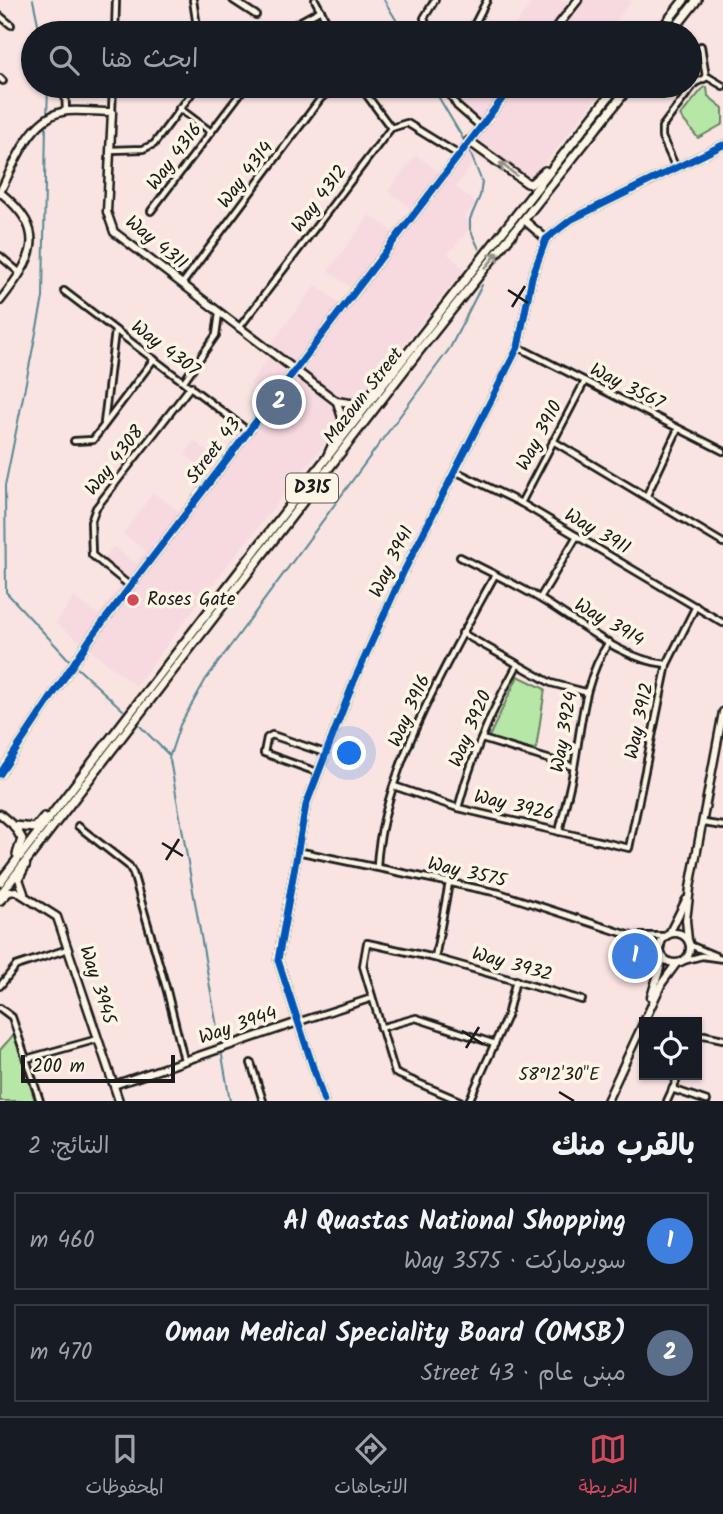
<!DOCTYPE html>
<html lang="ar">
<meta charset="utf-8">
<style>
body{margin:0;font-family:Kalam,"Playpen Sans Arabic",sans-serif;background:#242831;color:#f1f3f6;direction:rtl}
.controls{position:absolute;right:21px;bottom:21px;display:grid;overflow:hidden;border-radius:0px;box-shadow:0 2px 5px #0004}
.controls button{width:63px;height:63px;display:grid;place-items:center;padding:0;border:0;border-bottom:2px solid #363941;background:#171b24;color:#f1f3f6;font:35px sans-serif}
.scale{position:absolute;left:21px;bottom:18px;width:154px;box-sizing:border-box;padding-left:7px;border:4px solid #1c1c1c;border-top:0;font-size:19px;line-height:24px;white-space:nowrap;color:#1c1c1c;-webkit-text-stroke:5px #fcf5e5;paint-order:stroke}
.you{position:absolute;left:350px;top:754px;width:24px;height:24px;margin:-18px;border:5px solid #fff;border-radius:50%;background:#1a73e8;box-shadow:0 0 0 10px #1a73e833}
.badge{display:grid;place-items:center;width:46px;height:46px;border-radius:50%;background:#d1495b;color:#fff;font-size:23px;font-weight:700}
.pin{position:absolute;translate:-50% -50%;border:4px solid #fff;box-shadow:0 2px 7px #0006}
.list{margin:0;padding:0;list-style:none}
h2{display:flex;justify-content:space-between;align-items:center;height:91px;margin:0;padding:0 28px;font-size:30px}
h2 small{font-size:23px;font-weight:400;color:#9ea1a6}
.list li{display:grid;grid-template-columns:46px 1fr auto;gap:21px;align-items:center;box-sizing:border-box;height:98px;margin:0 14px 14px;padding:0 14px;border:2px solid #363941;border-radius:0px}
.list b{display:block;font-size:26px;white-space:nowrap}
.list p{margin:0;font-size:23px;white-space:nowrap;color:#9ea1a6}
.list em{font-size:23px;font-style:normal;color:#9ea1a6}
.icon{flex:none;width:38px;height:38px;fill:none;stroke:currentColor;stroke-width:2;stroke-linecap:round;stroke-linejoin:round}
.map{position:relative;flex:none;width:723px;height:1101px;overflow:hidden;direction:ltr}
.search{position:absolute;background:#171b24;box-shadow:0 2px 5px #0004;left:21px;right:21px;top:21px;height:77px;display:flex;align-items:center;gap:18px;box-sizing:border-box;padding:0 24px;border-radius:38px;color:#9ea1a6;font-size:26px}
.sheet{height:315px;background:#171b24}
nav{display:flex;justify-content:space-around;align-items:center;box-sizing:border-box;height:98px;border-top:2px solid #363941;background:#171b24;font-size:19px;color:#9ea1a6}
nav a{display:grid;justify-items:center;gap:4px}
nav .on{color:#d1495b}
.map>svg:first-child{display:block}
.built{fill:#f7d9e0}
.green{fill:#b6e7a7;stroke:#698262;stroke-width:2}
.lines{fill:none;stroke-linecap:round;stroke-linejoin:round}
.stream{stroke:#598793;stroke-width:2}
.street-casing{stroke:#1c1c1c;stroke-width:10}
.secondary-casing{stroke:#1c1c1c;stroke-width:11}
.primary-casing{stroke:#1c1c1c;stroke-width:12}
.street{stroke:#fcf5e5;stroke-width:4.5}
.secondary{stroke:#fcf5e5;stroke-width:6}
.primary{stroke:#fcf5e5;stroke-width:7}
.cycleway-casing{stroke:#fcf5e5;stroke-width:11}
.cycleway{stroke:#0057b8;stroke-width:7}
.oneway{stroke:#97938b}
.ticks{fill:none;stroke:#1c1c1c;stroke-width:2.5}
.poi-dot{fill:#d1495b;stroke:#fcf5e5;stroke-width:2.5}
.labels{text-anchor:middle;dominant-baseline:central;stroke-width:7;stroke-linejoin:round;paint-order:stroke}
.shield{fill:#fcf5e5;stroke:#5f5d58;stroke-width:2}
.shield-label{font-size:18px;font-weight:bold;fill:#1c1c1c}
.street-label{font-size:19px;fill:#1c1c1c;stroke:#fcf5e5}
.poi-label{font-size:19px;fill:#1c1c1c;stroke:#fcf5e5;text-anchor:start}
.ticks-label{font-size:18px;text-anchor:middle;fill:#1c1c1c;stroke:#fcf5e5;stroke-width:7;stroke-linejoin:round;paint-order:stroke}
</style>
<div class="map">
<svg width="723" height="1101" viewBox="0 0 723 1101">
<rect width="100%" height="100%" fill="#f9e4e2"/>
<filter id="ink" filterUnits="userSpaceOnUse"><feTurbulence type="fractalNoise" baseFrequency=".0143" numOctaves="2"/><feDisplacementMap in="SourceGraphic" scale="14" xChannelSelector="R" yChannelSelector="G"/><feConvolveMatrix kernelMatrix="1 2 1 2 8 2 1 2 1" color-interpolation-filters="sRGB"/></filter>
<g filter="url(#ink)">
<g class="built">
<path d="M534,0H632L607,33H509Z"/>
<path d="M470,86H501L508,91L512,86H593L600,93L535,176L525,184L503,169L500,173L477,157L456,187L476,203L464,217L473,225L448,254L464,269L211,586L136,686L56,623L74,597L99,615L123,582L100,565L113,546L136,563L146,551L123,534L153,493L184,515L214,477L185,455L194,441L223,463L271,399L250,383L270,356L265,353L286,324L316,285L342,306L355,290L328,271L370,215L397,235L415,211L388,191L416,155L443,175L480,126L454,107Z"/>
</g>
<g class="green">
<path d="M704,87H707L708,96L723,108V124L698,138L680,116Z"/>
<path d="M518,676L545,689L536,749L511,746L489,737Z"/>
<path d="M14,1034L35,1101H0V1050Z"/>
</g>
<g class="lines">
<g class="stream">
<path d="M33,0L40,33"/>
<path d="M384,0L404,33"/>
<path d="M432,86L465,142"/>
<path d="M47,118L48,86"/>
<path d="M46,123L43,298L5,486L6,592L71,662"/>
<path d="M468,147L482,182L480,196L470,219V229L479,249"/>
<path d="M75,666L123,710"/>
<path d="M140,726L169,755"/>
<path d="M169,758L180,725L206,679L450,348L482,285"/>
<path d="M170,760L230,1101"/>
</g>
<defs>
<g id="street">
<path d="M193,0L198,33"/>
<path d="M233,0L256,15"/>
<path d="M315,0L333,33"/>
<path d="M0,16L11,25"/>
<path d="M59,33L60,27"/>
<path d="M115,33L116,0"/>
<path d="M287,33L292,26L321,10"/>
<path d="M429,33L424,18L435,0"/>
<path d="M470,33L487,0"/>
<path d="M701,46L706,77"/>
<path d="M0,78L3,81"/>
<path d="M65,86L66,111"/>
<path d="M360,86L391,128"/>
<path d="M445,86L457,106L481,127"/>
<path d="M179,108L211,132"/>
<path d="M112,112L113,86"/>
<path d="M111,150L143,149L154,144L197,86"/>
<path d="M676,168L662,137V127L695,83L708,77L723,86"/>
<path d="M151,211L246,86"/>
<path d="M0,256L20,273"/>
<path d="M182,284L321,98L336,86"/>
<path d="M64,291L248,431"/>
<path d="M239,328L391,128L407,123L459,155"/>
<path d="M518,347L723,451"/>
<path d="M184,381L216,335L219,313"/>
<path d="M104,423L115,331"/>
<path d="M74,441L93,440L154,359"/>
<path d="M553,441L723,543"/>
<path d="M455,471L521,503L723,623"/>
<path d="M647,495L678,429"/>
<path d="M521,503L585,381"/>
<path d="M460,557C487,571 516,584 542,600C579,622 621,660 666,664"/>
<path d="M130,586L92,555L91,522L96,508L191,386"/>
<path d="M540,598L577,536"/>
<path d="M462,633L551,683L585,692"/>
<path d="M482,739L574,767"/>
<path d="M317,772L264,753L267,738L272,735L325,753"/>
<path d="M394,786L458,808L629,848L667,664L696,606"/>
<path d="M458,808C471,758 492,709 518,664"/>
<path d="M704,823L723,826"/>
<path d="M78,826L129,866L133,873L167,991L184,1060"/>
<path d="M559,832C564,810 570,789 574,767C582,723 583,681 609,642"/>
<path d="M297,851L499,893L644,940L660,953"/>
<path d="M377,867C381,775 450,656 495,575"/>
<path d="M639,936H665"/>
<path d="M690,945L716,956"/>
<path d="M435,958L449,883"/>
<path d="M683,961L702,956L723,959"/>
<path d="M0,986L16,966L68,949"/>
<path d="M0,1008L12,1017L40,1101"/>
<path d="M298,1022L372,998"/>
<path d="M380,1028L416,1018L495,1044"/>
<path d="M697,1037L704,1035L723,1039"/>
<path d="M26,1059L98,1039"/>
<path d="M251,1063L263,1101"/>
<path d="M672,1089L707,1101"/>
<path d="M460,1101L395,1073L363,966L367,943L435,958L582,1000"/>
<path d="M469,1101L507,1016L516,980"/>
<path d="M667,1101L679,1075"/>
</g>
<g id="secondary">
<path d="M552,33L578,0"/>
<path d="M0,192C15,163 31,114 68,111C82,110 98,112 112,112L107,212L114,232L336,401L357,404L383,383"/>
<path d="M0,192C50,233 33,258 0,301"/>
<path d="M524,220L546,239"/>
<path d="M327,456L343,421L337,402"/>
<path d="M0,774L90,639L512,86"/>
<path d="M0,814L14,826"/>
<path d="M24,893L19,879L26,865"/>
<path d="M0,901L9,892L16,891L57,917L119,1101"/>
<circle cx="675" cy="948" r="15"/>
<path d="M669,934L686,900"/>
<path d="M688,940L686,920L690,888L723,712"/>
<path d="M651,997L663,958"/>
<path d="M114,1085L298,1022"/>
<path d="M324,1101L278,960L306,805L354,681L403,573L518,347L532,277L546,239L572,219L723,145"/>
<path d="M607,1101L662,983L676,964"/>
</g>
<g id="primary">
<path d="M658,33L684,0"/>
<path d="M671,33L697,0"/>
<path d="M469,141L527,183L531,184L545,171"/>
<path d="M14,826L35,828L44,817"/>
<path d="M15,827L22,839L17,854"/>
<path d="M0,882L375,395L617,86"/>
<path d="M0,895L419,351L630,86"/>
</g>
</defs>
<use href="#street" class="street-casing"/>
<use href="#secondary" class="secondary-casing"/>
<use href="#primary" class="primary-casing"/>
<use href="#street" class="street"/>
<use href="#secondary" class="secondary"/>
<use href="#primary" class="primary"/>
<defs>
<g id="cycleway">
<path d="M0,774L90,639L512,86"/>
<path d="M324,1101L278,960L306,805L354,681L403,573L518,347L532,277L546,239L572,219L723,145"/>
</g>
</defs>
<use href="#cycleway" class="cycleway-casing"/>
<use href="#cycleway" class="cycleway"/>
</g>
<defs><path id="oneway-shaft" d="M-6 0H5M1.5-3L5.5 0L1.5 3" fill="none" stroke-width="1.6" stroke-linecap="round" stroke-linejoin="round" transform="scale(1.75)"/></defs>
<g class="oneway">
<use href="#oneway-shaft" transform="translate(508 169) rotate(-143)"/>
<use href="#oneway-shaft" transform="translate(492 260) rotate(-51)"/>
</g>
</g>
<path class="ticks" d="M508,290L528,303M512,307L525,286M162,843L183,856M166,860L179,839M462,1031L483,1044M466,1048L479,1027M559,1092L574,1101"/>
<circle class="poi-dot" cx="133" cy="600" r="7"/>
<g class="labels">
<rect class="shield" x="286" y="473.5" width="52" height="29" rx="5"/>
<g class="shield-label">
<text x="312" y="488">D315</text>
</g>
<g class="street-label">
<text transform="translate(175 157) rotate(-53)">Way 4316</text>
<text transform="translate(246 175) rotate(-53)">Way 4314</text>
<text transform="translate(320 199) rotate(-53)">Way 4312</text>
<text transform="translate(156 243) rotate(39)">Way 4311</text>
<text transform="translate(165 349) rotate(37)">Way 4307</text>
<text transform="translate(627 387) rotate(27)">Way 3567</text>
<text transform="translate(364 396) rotate(-52)">Mazoun Street</text>
<text transform="translate(540 436) rotate(-62)">Way 3910</text>
<text transform="translate(214 451) rotate(-53)">Street 43</text>
<text transform="translate(115 461) rotate(-52)">Way 4308</text>
<text transform="translate(597 532) rotate(30)">Way 3911</text>
<text transform="translate(392 562) rotate(-64)">Way 3941</text>
<text transform="translate(609 623) rotate(30)">Way 3914</text>
<text transform="translate(410 711) rotate(-66)">Way 3916</text>
<text transform="translate(640 721) rotate(-78)">Way 3912</text>
<text transform="translate(471 729) rotate(-67)">Way 3920</text>
<text transform="translate(565 732) rotate(-80)">Way 3924</text>
<text transform="translate(514 806) rotate(13)">Way 3926</text>
<text transform="translate(467 873) rotate(13)">Way 3575</text>
<text transform="translate(512 965) rotate(16)">Way 3932</text>
<text transform="translate(97 985) rotate(72)">Way 3945</text>
<text transform="translate(238 1026) rotate(-19)">Way 3944</text>
</g>
<g class="poi-label">
<text x="147" y="600">Roses Gate</text>
</g>
</g>
<g class="ticks-label">
<text x="559" y="1080">58°12'30"E</text>
</g>
</svg>
<div class="controls">
<button><svg class="icon" aria-label="locate" viewBox="0 0 24 24"><circle cx="12" cy="12" r="6"/><path d="M12 2v4M12 18v4M2 12h4M18 12h4"/></svg></button>
</div>
<div class="scale">200 m</div>
<div class="you"></div>
<div class="pin badge" style="left:635px;top:956px;background:#3f7fe0">1</div>
<div class="pin badge" style="left:279px;top:402px;background:#5c6f8a">2</div>
<div class="search"><svg class="icon" aria-label="search" viewBox="0 0 24 24"><circle cx="10" cy="10" r="6"/><path d="M15 15l6 6"/></svg>ابحث هنا</div>
</div>
<section class="sheet">
<h2>بالقرب منك<small>النتائج: 2</small></h2>
<ul class="list">
<li><span class="badge" style="background:#3f7fe0">1</span><div><b>Al Quastas National Shopping</b><p>سوبرماركت · Way 3575</p></div><em>460 m</em></li>
<li><span class="badge" style="background:#5c6f8a">2</span><div><b>Oman Medical Speciality Board (OMSB)</b><p>مبنى عام · Street 43</p></div><em>470 m</em></li>
</ul>
</section>
<nav>
<a class="on"><svg class="icon" aria-label="map" viewBox="0 0 24 24"><path d="M3 6l6-2 6 2 6-2v14l-6 2-6-2-6 2zM9 4v14M15 6v14"/></svg>الخريطة</a>
<a><svg class="icon" aria-label="directions" viewBox="0 0 24 24"><path d="M12 3l9 9-9 9-9-9zM9 14v-3h6M13 9l2 2-2 2"/></svg>الاتجاهات</a>
<a><svg class="icon" aria-label="saved" viewBox="0 0 24 24"><path d="M7 4h10v16l-5-4-5 4z"/></svg>المحفوظات</a>
</nav>
